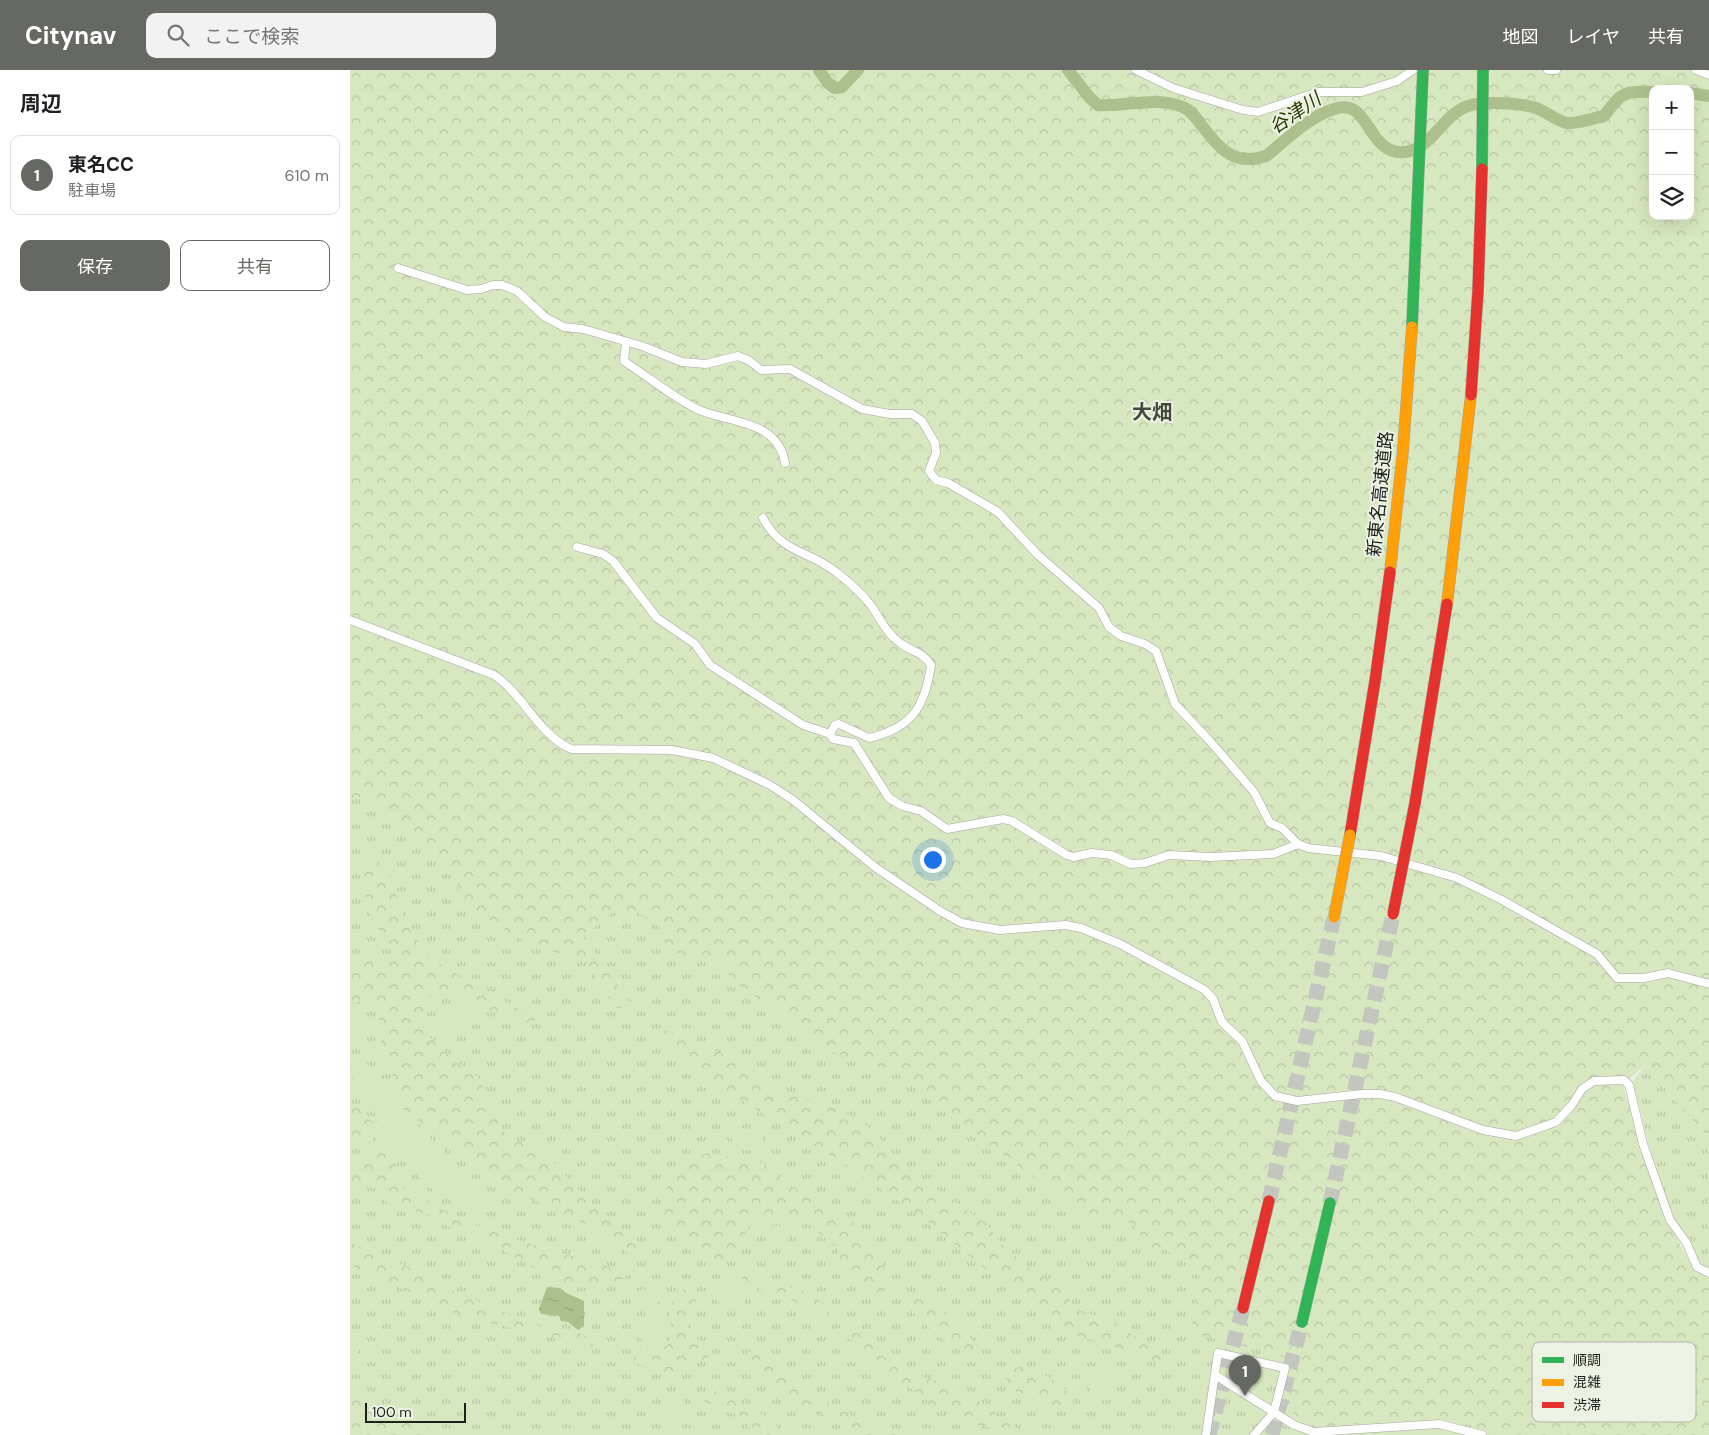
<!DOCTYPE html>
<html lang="ja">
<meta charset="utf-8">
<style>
body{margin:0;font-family:"DM Sans","Noto Sans JP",sans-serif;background:#f2f2f2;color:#202124}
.controls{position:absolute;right:15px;top:15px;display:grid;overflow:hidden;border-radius:10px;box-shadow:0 5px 20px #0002}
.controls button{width:45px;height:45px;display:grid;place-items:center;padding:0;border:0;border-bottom:1px solid #e0e0e0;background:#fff;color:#202124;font:25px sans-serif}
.scale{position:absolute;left:15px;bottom:12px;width:101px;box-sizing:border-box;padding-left:5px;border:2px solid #1e201b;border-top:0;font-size:14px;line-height:18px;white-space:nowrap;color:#1e201b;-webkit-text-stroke:4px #edf3e4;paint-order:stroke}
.you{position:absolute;left:582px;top:789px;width:18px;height:18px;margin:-12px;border:4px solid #fff;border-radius:50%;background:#1a73e8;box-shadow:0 0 0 8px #1a73e833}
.badge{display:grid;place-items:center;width:32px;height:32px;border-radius:50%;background:#666963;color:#fff;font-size:16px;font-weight:700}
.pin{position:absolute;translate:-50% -41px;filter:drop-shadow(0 1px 2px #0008)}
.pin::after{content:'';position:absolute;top:26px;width:18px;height:15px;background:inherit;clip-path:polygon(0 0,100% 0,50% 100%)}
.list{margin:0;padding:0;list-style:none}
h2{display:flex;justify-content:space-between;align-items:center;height:65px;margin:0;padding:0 20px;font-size:21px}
h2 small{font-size:16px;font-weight:400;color:#757577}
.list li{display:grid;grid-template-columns:32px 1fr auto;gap:15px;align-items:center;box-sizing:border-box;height:80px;margin:0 10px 10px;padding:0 10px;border:1px solid #e0e0e0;border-radius:10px}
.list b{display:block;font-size:19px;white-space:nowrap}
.list p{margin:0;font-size:16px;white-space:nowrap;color:#757577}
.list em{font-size:16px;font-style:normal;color:#757577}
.actions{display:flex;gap:10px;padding:15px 20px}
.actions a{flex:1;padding:11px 0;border:1px solid #666963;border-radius:10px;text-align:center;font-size:18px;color:#666963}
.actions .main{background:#666963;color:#fff}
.icon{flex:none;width:28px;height:28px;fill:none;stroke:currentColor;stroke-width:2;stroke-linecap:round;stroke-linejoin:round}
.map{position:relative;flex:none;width:1359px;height:1365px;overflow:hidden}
header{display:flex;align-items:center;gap:30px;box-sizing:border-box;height:70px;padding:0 25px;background:#666963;color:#fff}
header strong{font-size:24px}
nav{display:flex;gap:28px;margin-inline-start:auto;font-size:18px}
.search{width:350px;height:45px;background:#f2f2f2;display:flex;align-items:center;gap:12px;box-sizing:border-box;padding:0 18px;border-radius:10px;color:#757577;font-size:19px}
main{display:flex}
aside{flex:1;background:#fff}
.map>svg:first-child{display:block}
.grass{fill:url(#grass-tufts)}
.forest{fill:url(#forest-crowns);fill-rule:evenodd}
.pitch{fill:#d7e7bf}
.water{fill:url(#water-ripples)}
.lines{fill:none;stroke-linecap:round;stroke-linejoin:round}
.river{stroke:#acbf8c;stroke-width:12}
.highway-tunnel{stroke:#c3c6bf;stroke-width:15;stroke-dasharray:15 8;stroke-linecap:butt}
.street-casing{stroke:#a4a7a1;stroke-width:9}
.fast-casing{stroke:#a4a7a1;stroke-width:12}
.slow-casing{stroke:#a4a7a1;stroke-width:12}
.jam-casing{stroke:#a4a7a1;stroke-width:12}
.street{stroke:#fcfdfc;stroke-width:8}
.fast{stroke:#30b455;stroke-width:11}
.slow{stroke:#ff9f0a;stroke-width:11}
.jam{stroke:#e5322d;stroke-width:11}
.slow-bridge-casing{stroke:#a4a7a1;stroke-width:12;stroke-linecap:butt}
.jam-bridge-casing{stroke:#a4a7a1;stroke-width:12;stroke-linecap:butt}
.slow-bridge{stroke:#ff9f0a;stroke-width:11}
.jam-bridge{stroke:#e5322d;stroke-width:11}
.labels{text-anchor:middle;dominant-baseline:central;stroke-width:4;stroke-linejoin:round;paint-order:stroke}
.street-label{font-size:18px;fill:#1e201b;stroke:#edf3e4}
.water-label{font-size:19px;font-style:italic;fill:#283801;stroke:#edf3e4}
.quarter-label{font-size:20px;font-weight:bold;fill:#44493d;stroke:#edf3e4}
.key{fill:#edf3e4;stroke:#afb4a8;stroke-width:1}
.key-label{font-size:14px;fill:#1e201b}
</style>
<header>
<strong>Citynav</strong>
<div class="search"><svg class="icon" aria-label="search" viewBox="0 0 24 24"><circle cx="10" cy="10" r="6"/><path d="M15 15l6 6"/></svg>ここで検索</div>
<nav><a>地図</a><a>レイヤ</a><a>共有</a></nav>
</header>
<main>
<aside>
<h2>周辺<small></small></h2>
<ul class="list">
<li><span class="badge">1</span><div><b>東名CC</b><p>駐車場</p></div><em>610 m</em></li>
</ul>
<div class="actions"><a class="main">保存</a><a>共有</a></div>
</aside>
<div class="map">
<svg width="1359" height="1365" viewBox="0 0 1359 1365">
<defs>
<pattern id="grass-tufts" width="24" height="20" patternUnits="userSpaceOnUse" patternTransform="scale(1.25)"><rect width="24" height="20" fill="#d7e7bf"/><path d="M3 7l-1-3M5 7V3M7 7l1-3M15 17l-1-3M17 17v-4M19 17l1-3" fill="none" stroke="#b8c6a4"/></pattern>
<pattern id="forest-crowns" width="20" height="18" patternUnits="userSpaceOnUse" patternTransform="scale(1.25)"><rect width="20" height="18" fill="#d7e7bf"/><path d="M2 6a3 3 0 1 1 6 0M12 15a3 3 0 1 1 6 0" fill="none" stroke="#b8c6a4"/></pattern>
<pattern id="water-ripples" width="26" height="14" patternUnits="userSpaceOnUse" patternTransform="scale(1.25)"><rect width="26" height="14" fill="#acbf8c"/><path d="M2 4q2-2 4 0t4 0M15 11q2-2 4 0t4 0" fill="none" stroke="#94a478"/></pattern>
</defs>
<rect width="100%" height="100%" fill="#ecf0e8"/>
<g class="grass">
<path d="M0,644L1156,1365H65L0,1328Z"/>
<path d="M1295,995L1359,1069V1200C1321,1176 1293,1055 1283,1011Z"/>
</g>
<g class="forest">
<path d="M0,0H1359V1069L1295,995L1273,1015L1294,1086L1329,1173L1345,1199L1359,1206V1365H1146L1118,1354L1090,1348L1013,1353L969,1358L946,1346L936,1324L942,1291L922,1283L840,1263L850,1202L815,1179L801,1180L780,1152L740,1147L657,1088L615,1055L558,1003L501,989L464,974L444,953L382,911L369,886L341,889L315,877L314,860L288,843H262L233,867L284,937L267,938L249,915L234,889L180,876L110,830L106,806L18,727L7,704L15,727L0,729ZM1303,19H1340V146H1303Z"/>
<path d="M15,785L32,794L45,811L47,827L57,856L81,889L187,949L174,954L122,934L101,922L76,927L72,959L102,988L129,1008L159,1071L185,1073L243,1135L296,1182L282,1185L254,1168L242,1157L166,1122L54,1040L44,1008L33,988L28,945L22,929L0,934V886L10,892H42L45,883L21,847L8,799Z"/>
<path d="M308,957L371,983L425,1020L493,1041L525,1061L545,1089L635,1153L653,1175L679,1198L718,1220L721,1238L764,1251L815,1289L798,1292L775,1280L722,1264L706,1253L680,1229L631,1196L577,1151L477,1083L378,1022L321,982Z"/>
<path d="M0,1032L16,1043L27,1059L22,1071L3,1077L0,1076Z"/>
<path d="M36,1074L46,1089V1102L50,1116L112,1150L183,1175L280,1203L273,1209L241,1219L214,1215L121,1162L107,1161L77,1144L39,1135L27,1119L0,1110V1091L8,1092Z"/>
<path d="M359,1083L413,1093L442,1117L504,1153L528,1182L542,1218L527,1222L493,1199L487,1178L467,1161L462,1150L419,1144L404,1150L392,1167L383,1188L362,1199L328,1168L309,1143L318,1113L331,1092Z"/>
<path d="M0,1172L70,1202L91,1215L120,1228L195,1258L217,1259L242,1268L244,1277L113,1247L0,1195Z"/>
<path d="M395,1195L420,1215L448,1218L475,1234L481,1247L467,1246L445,1231L424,1229L387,1204Z"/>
<path d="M339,1218L346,1231L337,1250L340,1265L355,1272L360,1286L324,1306C308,1301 295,1299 281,1290L290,1279L317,1276L322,1264L319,1242L326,1223Z"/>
<path d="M560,1223H568L578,1226L583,1235L609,1255L628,1276L625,1287C606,1282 565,1250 557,1232Z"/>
<path d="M487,1258H502L524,1276L538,1291L558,1302L597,1314L611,1324L628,1331L671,1361C658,1365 609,1350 595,1343C583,1337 574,1327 563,1320C547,1311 509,1291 506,1272L488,1264Z"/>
<path d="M398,1282H415L473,1330L519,1355L551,1365H505L477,1348L457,1340L413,1309L401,1294Z"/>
<path d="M671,1297C694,1306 720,1311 725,1339L722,1342C697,1337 676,1330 656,1314L657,1300Z"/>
<path d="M359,1318L422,1349L434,1365H404L393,1348L348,1329Z"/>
<path d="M0,1321L13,1329L61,1345L90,1365H0Z"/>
</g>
<g class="pitch">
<path d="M93,934L109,937L115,943L116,952L109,961L99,962L89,957L88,944Z"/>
<path d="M0,948L14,952C14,961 12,970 4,974L0,973Z"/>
<path d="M1,984L10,985L35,1014L43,1031L130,1117L135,1129L127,1138C119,1136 109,1135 101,1131C51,1106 31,1047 0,1003Z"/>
<path d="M388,1058L411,1060L414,1074L410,1078C406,1079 401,1081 397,1080C388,1079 377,1069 381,1059Z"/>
<path d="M425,1155L438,1159L439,1169L434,1175L421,1174L413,1165L414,1161Z"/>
<circle cx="411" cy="1182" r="9"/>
<path d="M385,1213L390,1217L395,1234L386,1240L368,1232L362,1225L364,1218L370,1214Z"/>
<path d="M295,1219L310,1223L311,1231L301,1237L286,1238L283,1228L286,1222Z"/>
<path d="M303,1248L310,1252L314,1261L305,1270L297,1273L287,1267L284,1257L294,1249Z"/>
<path d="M0,1261L8,1274L6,1288L0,1293Z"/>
<path d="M746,1297H762L766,1307V1322L759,1330L753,1331L741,1324L738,1304Z"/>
<path d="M328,1325L334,1332V1346L330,1355C316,1358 311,1354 304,1342L307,1335Z"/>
</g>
<path class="water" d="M197,1217L210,1218L216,1223L234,1231V1256L228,1260L218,1252L211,1251L209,1246L191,1244L189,1239Z"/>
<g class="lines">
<g class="river">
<path d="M469,0L478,13L485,18L492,17L508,0"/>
<path d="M718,0L740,28L748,35C776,37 808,25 835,38C843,42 848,51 853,57C871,81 886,96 916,86C937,69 959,47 984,39C1021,26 1016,86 1055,82C1082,79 1093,44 1118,36C1133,31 1171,33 1186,38C1196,41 1206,51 1217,53C1228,54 1243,48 1254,46C1272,22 1273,21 1303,22"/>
<path d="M1340,23L1359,26"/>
</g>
<g class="highway-tunnel">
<path d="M919,1131L984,847"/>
<path d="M980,1133L1043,844"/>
<path d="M859,1365L893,1238"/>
<path d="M922,1365L952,1252"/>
</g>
<defs>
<g id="street">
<path d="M786,0L823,18L893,40L908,42L968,22H1012L1047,11L1063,0"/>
<path d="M1198,0H1206"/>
<path d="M1346,0L1359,5"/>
<path d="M48,198L117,220L131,219L143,215H152L167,221L195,247L214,257L233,259L292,276L332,292L356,294L388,286L400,291L411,300L440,299L512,339L540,344H562L572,351L585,373L586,383L579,401L586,410L598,413L648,442L688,485L749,538L759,557L771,566L795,574L806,581L825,634L859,670L904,722L920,753L932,758L948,774L958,778L1031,786L1107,808L1152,830L1247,884L1267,908H1294L1318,903L1359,914"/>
<path d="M276,273L274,291L281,296C301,309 327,330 349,340C380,353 428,350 435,393"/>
<path d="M413,448C432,484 459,480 486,502C498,511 510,522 520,534C530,548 536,563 550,573C562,582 573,582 581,595C575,637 562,658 519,668L489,654L485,655L480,664"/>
<path d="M227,477L253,484L263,491L307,548L345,574L360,595L453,655L480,664L483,669L504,673L539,728L552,736L571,741L597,759L653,749L662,751L717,785L723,787L742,783L761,785L781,794L795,793L819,785L861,787L923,784L948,774"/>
<path d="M0,550L144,605C174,625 187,663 221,679L322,680L363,688L420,715L443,730L525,797L590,841L612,853L650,860L715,855L731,858L770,874L855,920L863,929L872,952L892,971L911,1011L925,1026L947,1031L1012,1024H1030L1045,1027L1133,1060L1166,1066L1206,1052L1222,1035L1232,1019L1244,1011L1274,1010L1279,1015L1293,1074L1320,1150L1336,1172L1347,1197L1359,1203"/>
<path d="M865,1305L944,1355L964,1362L1089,1354L1132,1365"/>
<path d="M891,1320L896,1290"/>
<path d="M856,1365L868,1283L935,1298L924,1342L904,1365"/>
</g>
<g id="fast">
<path d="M1132,99L1133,0"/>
<path d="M1062,257L1073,0"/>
<path d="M952,1252L980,1133"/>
</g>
<g id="slow">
<path d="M1040,502L1053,380L1062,257"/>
<path d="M1097,534L1121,325"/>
</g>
<g id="jam">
<path d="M1121,325L1128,221L1132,99"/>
<path d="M1065,733L1097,534"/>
<path d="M1000,765L1025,611L1040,502"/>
<path d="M893,1238L919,1131"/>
</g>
</defs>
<use href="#street" class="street-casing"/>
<use href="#fast" class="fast-casing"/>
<use href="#slow" class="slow-casing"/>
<use href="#jam" class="jam-casing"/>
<use href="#street" class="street"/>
<use href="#fast" class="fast"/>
<use href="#slow" class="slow"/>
<use href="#jam" class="jam"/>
<defs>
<path id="slow-bridge" d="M984,847L1000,765"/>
<path id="jam-bridge" d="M1043,844L1065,733"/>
</defs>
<use href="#slow-bridge" class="slow-bridge-casing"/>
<use href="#jam-bridge" class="jam-bridge-casing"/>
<use href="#slow-bridge" class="slow-bridge"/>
<use href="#jam-bridge" class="jam-bridge"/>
</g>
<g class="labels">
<g class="street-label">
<text transform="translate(1030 424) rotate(-84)">新東名高速道路</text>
</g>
<g class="water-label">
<text transform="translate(945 43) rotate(-34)">谷津川</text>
</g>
<g class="quarter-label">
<text x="802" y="342">大畑</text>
</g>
</g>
<rect x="1182" y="1272" width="164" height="80" rx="8" class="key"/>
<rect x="1192" y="1287" width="22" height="6" fill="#30b455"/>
<rect x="1192" y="1309" width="22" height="7" fill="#ff9f0a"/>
<rect x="1192" y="1332" width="22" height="6" fill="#e5322d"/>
<g class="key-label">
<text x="1223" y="1295">順調</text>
<text x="1223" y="1317">混雑</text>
<text x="1223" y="1340">渋滞</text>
</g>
</svg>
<div class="controls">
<button>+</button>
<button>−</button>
<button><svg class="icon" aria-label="layers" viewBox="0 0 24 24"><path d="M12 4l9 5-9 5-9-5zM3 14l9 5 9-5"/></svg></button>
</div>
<div class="scale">100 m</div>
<div class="you"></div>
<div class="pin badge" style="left:895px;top:1326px">1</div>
</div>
</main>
